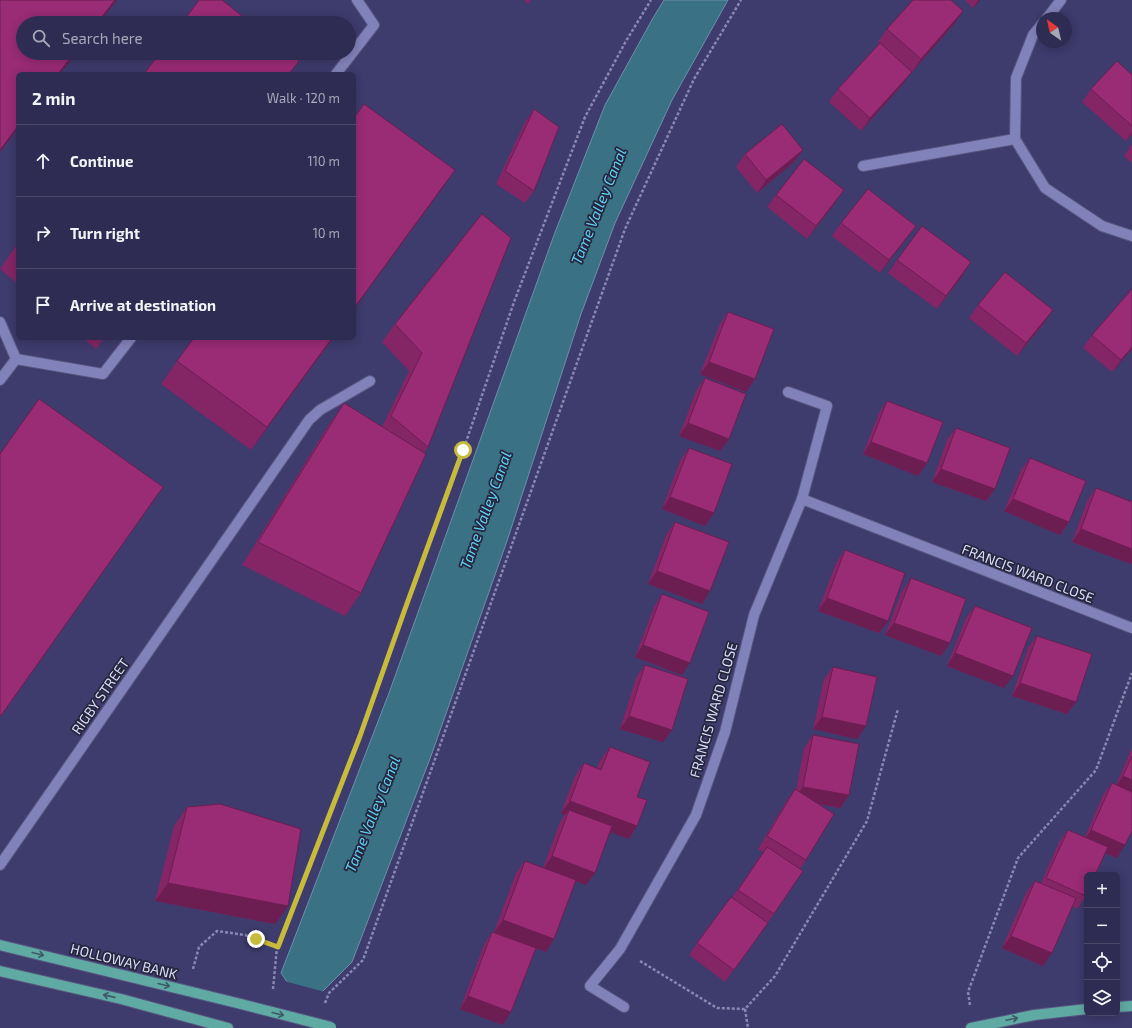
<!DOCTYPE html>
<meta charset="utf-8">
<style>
body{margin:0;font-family:"Exo 2",sans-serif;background:#363459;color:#f1f3f6}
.controls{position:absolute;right:12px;bottom:12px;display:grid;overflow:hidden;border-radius:6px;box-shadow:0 2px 10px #0003}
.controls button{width:36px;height:36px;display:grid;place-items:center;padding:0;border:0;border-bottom:1px solid #494869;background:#2e2c52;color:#f1f3f6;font:20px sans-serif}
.compass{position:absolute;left:1036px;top:12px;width:36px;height:36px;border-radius:50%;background:#2e2c52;box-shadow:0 2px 10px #0003;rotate:326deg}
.stop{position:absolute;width:12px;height:12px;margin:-9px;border:3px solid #c7bb3b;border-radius:50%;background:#fff}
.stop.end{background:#c7bb3b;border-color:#fff;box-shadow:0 1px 4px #0008}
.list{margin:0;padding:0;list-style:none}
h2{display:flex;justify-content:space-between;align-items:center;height:52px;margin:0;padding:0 16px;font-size:17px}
h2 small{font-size:13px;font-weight:400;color:#a7a7b8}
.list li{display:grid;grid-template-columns:26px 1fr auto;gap:12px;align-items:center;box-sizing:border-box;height:72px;padding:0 16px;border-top:1px solid #494869}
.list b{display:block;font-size:15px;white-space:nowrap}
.list em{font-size:13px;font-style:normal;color:#a7a7b8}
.icon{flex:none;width:22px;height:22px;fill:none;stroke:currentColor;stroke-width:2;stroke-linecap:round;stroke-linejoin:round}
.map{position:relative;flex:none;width:1132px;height:1028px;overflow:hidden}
.search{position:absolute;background:#2e2c52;box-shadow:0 2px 10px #0003;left:16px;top:16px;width:340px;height:44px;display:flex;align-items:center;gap:10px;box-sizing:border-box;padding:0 14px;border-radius:22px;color:#a7a7b8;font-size:15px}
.panel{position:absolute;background:#2e2c52;box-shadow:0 2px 10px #0003;left:16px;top:72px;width:340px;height:268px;border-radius:6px}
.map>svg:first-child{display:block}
.water{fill:#3a7185;stroke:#6b91a9}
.pier{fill:#3e3b6d}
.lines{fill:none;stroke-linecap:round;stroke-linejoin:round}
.service-casing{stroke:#585680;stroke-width:12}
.minor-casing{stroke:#585680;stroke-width:12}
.primary-casing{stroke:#585680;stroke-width:12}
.path{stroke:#8988b1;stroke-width:2.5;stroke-dasharray:3 2;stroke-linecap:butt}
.service{stroke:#8282ba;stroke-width:10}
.minor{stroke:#8282ba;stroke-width:10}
.primary{stroke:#5faaa3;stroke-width:10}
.primary-bridge-casing{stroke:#585680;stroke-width:12;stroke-linecap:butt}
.primary-bridge{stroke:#5faaa3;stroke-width:10}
.wall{fill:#842565}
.shaded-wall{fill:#6c1e52}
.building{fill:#9a2b75;stroke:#6c1e52}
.oneway{stroke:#3d5b66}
.route{stroke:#c7bb3b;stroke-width:5}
.labels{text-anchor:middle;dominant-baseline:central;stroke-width:3.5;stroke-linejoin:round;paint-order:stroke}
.street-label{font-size:14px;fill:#dcddfc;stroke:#26263d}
.water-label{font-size:15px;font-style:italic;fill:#5fd2f9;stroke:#26263d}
</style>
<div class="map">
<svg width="1132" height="1028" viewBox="0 0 1132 1028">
<rect width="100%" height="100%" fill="#3e3b6d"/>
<path class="water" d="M664,0H728L672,100L615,223L581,314L507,541L431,756L352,962L321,993L277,1028L290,986L281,973L389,693L554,235L605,105L653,18Z"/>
<path class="pier" d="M284,981L325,992L323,994L311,1028H275L288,986Z"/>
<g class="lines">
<defs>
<g id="service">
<path d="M336,74L374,25L357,0"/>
<path d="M863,166L1015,139"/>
<path d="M0,322L16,359"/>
<path d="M16,359L103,374L131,338"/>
<path d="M0,380L16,359"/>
<path d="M223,544L309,420L320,410L370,381"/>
</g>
<g id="minor">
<path d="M1047,18L1061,0"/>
<path d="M1042,24L1033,35L1016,78L1015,139L1045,188L1102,226L1132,236"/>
<path d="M788,392L827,406L802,499L1132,628"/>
<path d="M0,865L223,544"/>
<path d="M624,1007L590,986L620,949L696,815L725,732L754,615L802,499"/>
</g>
<g id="primary">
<path d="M0,945L241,1004"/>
<path d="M0,971L121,999L228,1028"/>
<path d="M1117,1007L1132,1006"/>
<path d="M971,1028L1034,1015L1087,1009"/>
</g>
</defs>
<use href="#service" class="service-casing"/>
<use href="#minor" class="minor-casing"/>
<use href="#primary" class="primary-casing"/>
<g class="path">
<path d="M640,961L717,1008L745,1009L775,976L867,821L898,709"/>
<path d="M193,969L199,947L217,931L245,935L277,947"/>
<path d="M273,989L277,947L360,736L405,609L453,480L514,302L585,117L626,41L651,0"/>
<path d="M325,1003L329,993L363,960L625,229L694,79L741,0"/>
<path d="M970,1005L968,992L1018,858L1096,770L1132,673"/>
<path d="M745,1009L748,1028"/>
</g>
<use href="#service" class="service"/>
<use href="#minor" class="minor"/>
<use href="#primary" class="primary"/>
<defs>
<path id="primary-bridge" d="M241,1004L331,1027"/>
</defs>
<use href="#primary-bridge" class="primary-bridge-casing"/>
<use href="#primary-bridge" class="primary-bridge"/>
</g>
<g class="wall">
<path d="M524,0H531L528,4Z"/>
<path d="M965,0H980L973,8Z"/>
<path d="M963,11L954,24L912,72L898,59L903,84L861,131L829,102L838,89L880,43L878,42L887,29Z"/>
<path d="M1132,75V134L1126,141L1082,102L1091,89Z"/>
<path d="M534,109V191L525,203L496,184L525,122Z"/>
<path d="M1132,144V163L1124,156Z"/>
<path d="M803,150L794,162L757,193L736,167L745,154Z"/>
<path d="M776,195L835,203L807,239L767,207Z"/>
<path d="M482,214L428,447L424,453L361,593L345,616L242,565L328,426L344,403L382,427L409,371L382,342L395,324Z"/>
<path d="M841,223L907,238L880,273L832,236Z"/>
<path d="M18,243V284L0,269Z"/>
<path d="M897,260L963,275L937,309L888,273Z"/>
<path d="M978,305L1044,323L1017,356L969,318Z"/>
<path d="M728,312L755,379L746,392L700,374L720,324Z"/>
<path d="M1092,335L1132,349L1112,372L1083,348Z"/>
<path d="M83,338H104L96,349Z"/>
<path d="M333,338L251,450L161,384L177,361Z"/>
<path d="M705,378L729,439L720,451L679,436L696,391Z"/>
<path d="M887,401L927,463L918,476L863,454L879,413Z"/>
<path d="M956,428L995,489L986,501L932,482L947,440Z"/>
<path d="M689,448L714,513L705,526L662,509L680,461Z"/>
<path d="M1030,458L1069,522L1060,535L1004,511L1021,470Z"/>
<path d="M1096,488L1131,564L1072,542L1087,501Z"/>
<path d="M675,522L702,604L648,584L666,535Z"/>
<path d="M845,550L888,621L879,633L818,611L836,563Z"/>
<path d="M911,578L950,643L941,656L885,635L902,591Z"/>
<path d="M662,594L682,675L635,657L654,607Z"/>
<path d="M975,606L1004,688L947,666L966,618Z"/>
<path d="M1037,636L1076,702L1067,714L1012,696L1028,648Z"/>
<path d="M645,665L672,730L663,742L620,729L636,678Z"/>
<path d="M833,667L857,739L813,729L824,679Z"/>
<path d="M813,735L849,795L840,808L818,804L806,860L800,869L774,914L725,982L689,955L697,943L732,898L763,852L758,849L786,802L795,789L796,790L804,748Z"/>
<path d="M610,747L637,797V826L629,839L610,832L586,885L576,881L554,939L546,952L494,932L516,873L525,861L543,868L560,822L565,815L561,813L575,776L584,763L597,768L601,759Z"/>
<path d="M1132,748V831L1117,858L1105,853L1086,896L1077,909L1072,906L1043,966L1002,948L1026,893L1035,881L1041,883L1059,842L1068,830L1085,837L1103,795L1112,783L1116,785Z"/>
<path d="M187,807L275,924L155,901L174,826Z"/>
<path d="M492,932L503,1025L460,1009L484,945Z"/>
</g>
<g class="shaded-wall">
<path d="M115,0H117L99,23H97Z"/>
<path d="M978,0H980L973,8Z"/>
<path d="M963,11L954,24L912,72L921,59Z"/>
<path d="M74,53H76L60,74H58Z"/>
<path d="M912,72L903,84L861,131L870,118Z"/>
<path d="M18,126V128L0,152V150Z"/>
<path d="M1132,132V134L1126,141Z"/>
<path d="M803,150L794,162L757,193L766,180Z"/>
<path d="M455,170L439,193L354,309V308Z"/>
<path d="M844,190L835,203L807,239L816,226Z"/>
<path d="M916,226L907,238L880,273L889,260Z"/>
<path d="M971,262L963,275L937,309L946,296Z"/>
<path d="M1053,310L1044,323L1017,356L1026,343Z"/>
<path d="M332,338H333L251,450L267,427Z"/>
<path d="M1132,347V349L1112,372L1121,360Z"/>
<path d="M709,362L755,379L746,392L700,374Z"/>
<path d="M688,423L729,439L720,451L679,436Z"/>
<path d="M871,442L927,463L918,476L863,454Z"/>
<path d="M941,469L995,489L986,501L932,482Z"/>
<path d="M670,497L714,513L705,526L662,509Z"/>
<path d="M1013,499L1069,522L1060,535L1004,511Z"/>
<path d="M1081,529L1132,549V562L1131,564L1072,542Z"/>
<path d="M657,571L710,591L702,604L648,584Z"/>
<path d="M827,598L888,621L879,633L818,611Z"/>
<path d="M894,623L950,643L941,656L885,635Z"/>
<path d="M643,645L690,663L682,675L635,657Z"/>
<path d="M955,653L1013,676L1004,688L947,666Z"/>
<path d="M1020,683L1076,702L1067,714L1012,696Z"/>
<path d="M629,716L672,730L663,742L620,729Z"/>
<path d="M822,717L866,726L857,739L813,729Z"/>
<path d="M1123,776L1132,780V797L1114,789Z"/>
<path d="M803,787L849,795L840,808L794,799Z"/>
<path d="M570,801L637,826L629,839L567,816L569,810L565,815L561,813Z"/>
<path d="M1091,830L1125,845L1117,858L1082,843Z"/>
<path d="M552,856L595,873L586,885L543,869Z"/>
<path d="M168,883L288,906L275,924L155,901Z"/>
<path d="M503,920L554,939L546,952L494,932Z"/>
<path d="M1011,936L1052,953L1043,966L1002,948Z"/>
<path d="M468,996L511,1012L503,1025L460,1009Z"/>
</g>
<g class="building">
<path d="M0,0H115L97,23H23V53H74L58,74H18V126L0,150Z"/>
<path d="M199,0H222L251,23H182Z"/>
<path d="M913,0H951L963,11L921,59L887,29Z"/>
<path d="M880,43L912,72L870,118L838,89Z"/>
<path d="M160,53H289L299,61L289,74H144Z"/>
<path d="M1117,61L1132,75V126L1091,89Z"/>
<path d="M364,104L455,170L354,308V118Z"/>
<path d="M534,109L559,127L534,191L505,171Z"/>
<path d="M782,124L803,150L766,180L745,154Z"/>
<path d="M804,159L844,190L816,226L776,195Z"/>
<path d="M868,189L916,226L889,260L841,223Z"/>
<path d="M482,214L511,238L428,447L391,416L422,353L395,324Z"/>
<path d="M922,226L971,262L946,296L897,260Z"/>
<path d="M1005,272L1053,310L1026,343L978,305Z"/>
<path d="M1132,289V347L1121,360L1092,335Z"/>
<path d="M728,312L774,329L755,379L709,362Z"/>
<path d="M194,338H332L267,427L177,361Z"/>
<path d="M705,378L746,394L729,439L688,423Z"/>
<path d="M39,399L163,487L0,717V454Z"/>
<path d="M887,401L943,422L927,463L871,442Z"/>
<path d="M344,403L426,454L361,593L258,542Z"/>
<path d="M956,428L1010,448L995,489L941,469Z"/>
<path d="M689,448L732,464L714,513L670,497Z"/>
<path d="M1030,458L1086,481L1069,522L1013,499Z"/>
<path d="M1096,488L1132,502V549L1081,529Z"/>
<path d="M675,522L729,542L710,591L657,571Z"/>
<path d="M845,550L905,573L888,621L827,598Z"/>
<path d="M911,578L966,599L950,643L894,623Z"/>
<path d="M662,594L709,612L690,663L643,645Z"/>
<path d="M975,606L1032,628L1013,676L955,653Z"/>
<path d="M1037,636L1092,654L1076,702L1020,683Z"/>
<path d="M645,665L688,679L672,730L629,716Z"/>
<path d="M833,667L877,677L866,726L822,717Z"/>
<path d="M813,735L859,744L849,795L803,787Z"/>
<path d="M610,747L650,762L637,797L647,800L637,826L570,801L584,763L601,770Z"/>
<path d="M1132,756V780L1123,776Z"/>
<path d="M1112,783L1132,792V831L1125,845L1091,830Z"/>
<path d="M795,789L834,814L806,860L767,836Z"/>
<path d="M220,804L301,829L288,906L168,883L187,807Z"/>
<path d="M569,810L612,826L595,873L552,856Z"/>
<path d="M1068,830L1108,847L1095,875H1087V894L1086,896L1046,878Z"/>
<path d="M767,847L803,871L774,914L738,890Z"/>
<path d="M525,861L576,880L554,939L503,920Z"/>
<path d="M1035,881L1076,898L1052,953L1011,936Z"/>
<path d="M731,897L768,923L734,970L697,943Z"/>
<path d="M492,932L536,948L511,1012L468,996Z"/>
</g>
<defs><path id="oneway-shaft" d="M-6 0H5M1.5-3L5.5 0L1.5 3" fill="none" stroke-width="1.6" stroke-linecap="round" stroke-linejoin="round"/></defs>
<g class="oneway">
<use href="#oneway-shaft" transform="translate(38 954) rotate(14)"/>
<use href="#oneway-shaft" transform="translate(164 985) rotate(14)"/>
<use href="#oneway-shaft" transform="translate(109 996) rotate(-167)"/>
<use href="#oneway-shaft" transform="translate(278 1014) rotate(14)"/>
<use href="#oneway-shaft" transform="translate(1012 1019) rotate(-12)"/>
</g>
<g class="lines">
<path class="route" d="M256,939L278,947L360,736L405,609L463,450"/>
</g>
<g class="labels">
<g class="street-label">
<text transform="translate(1028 573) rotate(21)">FRANCIS WARD CLOSE</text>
<text transform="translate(100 696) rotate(-55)">RIGBY STREET</text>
<text transform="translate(713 710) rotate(-74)">FRANCIS WARD CLOSE</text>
<text transform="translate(124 961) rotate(14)">HOLLOWAY BANK</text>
</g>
<g class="water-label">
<text transform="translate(598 206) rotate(-68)">Tame Valley Canal</text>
<text transform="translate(485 510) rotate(-70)">Tame Valley Canal</text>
<text transform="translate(372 814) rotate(-68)">Tame Valley Canal</text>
</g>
</g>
</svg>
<div class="controls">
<button>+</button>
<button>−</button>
<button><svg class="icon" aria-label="locate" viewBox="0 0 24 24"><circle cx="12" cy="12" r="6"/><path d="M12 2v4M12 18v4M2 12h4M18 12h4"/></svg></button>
<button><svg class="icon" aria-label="layers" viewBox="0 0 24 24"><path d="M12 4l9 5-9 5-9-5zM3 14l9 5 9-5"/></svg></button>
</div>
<svg class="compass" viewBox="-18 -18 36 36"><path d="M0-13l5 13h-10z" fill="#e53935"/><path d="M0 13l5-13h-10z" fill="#a7a7b8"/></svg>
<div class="stop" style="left:463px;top:450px"></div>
<div class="stop end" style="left:256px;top:939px"></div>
<div class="search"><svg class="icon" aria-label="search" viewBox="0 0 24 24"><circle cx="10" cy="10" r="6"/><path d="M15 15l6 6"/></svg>Search here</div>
<section class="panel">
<h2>2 min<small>Walk · 120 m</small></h2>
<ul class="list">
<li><svg class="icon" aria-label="ahead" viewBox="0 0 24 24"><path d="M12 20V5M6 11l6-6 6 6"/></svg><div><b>Continue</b></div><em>110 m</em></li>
<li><svg class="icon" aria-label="right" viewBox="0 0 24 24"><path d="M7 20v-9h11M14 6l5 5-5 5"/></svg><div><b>Turn right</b></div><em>10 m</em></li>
<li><svg class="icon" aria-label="arrive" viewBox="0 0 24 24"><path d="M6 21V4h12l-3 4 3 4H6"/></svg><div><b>Arrive at destination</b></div></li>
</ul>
</section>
</div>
